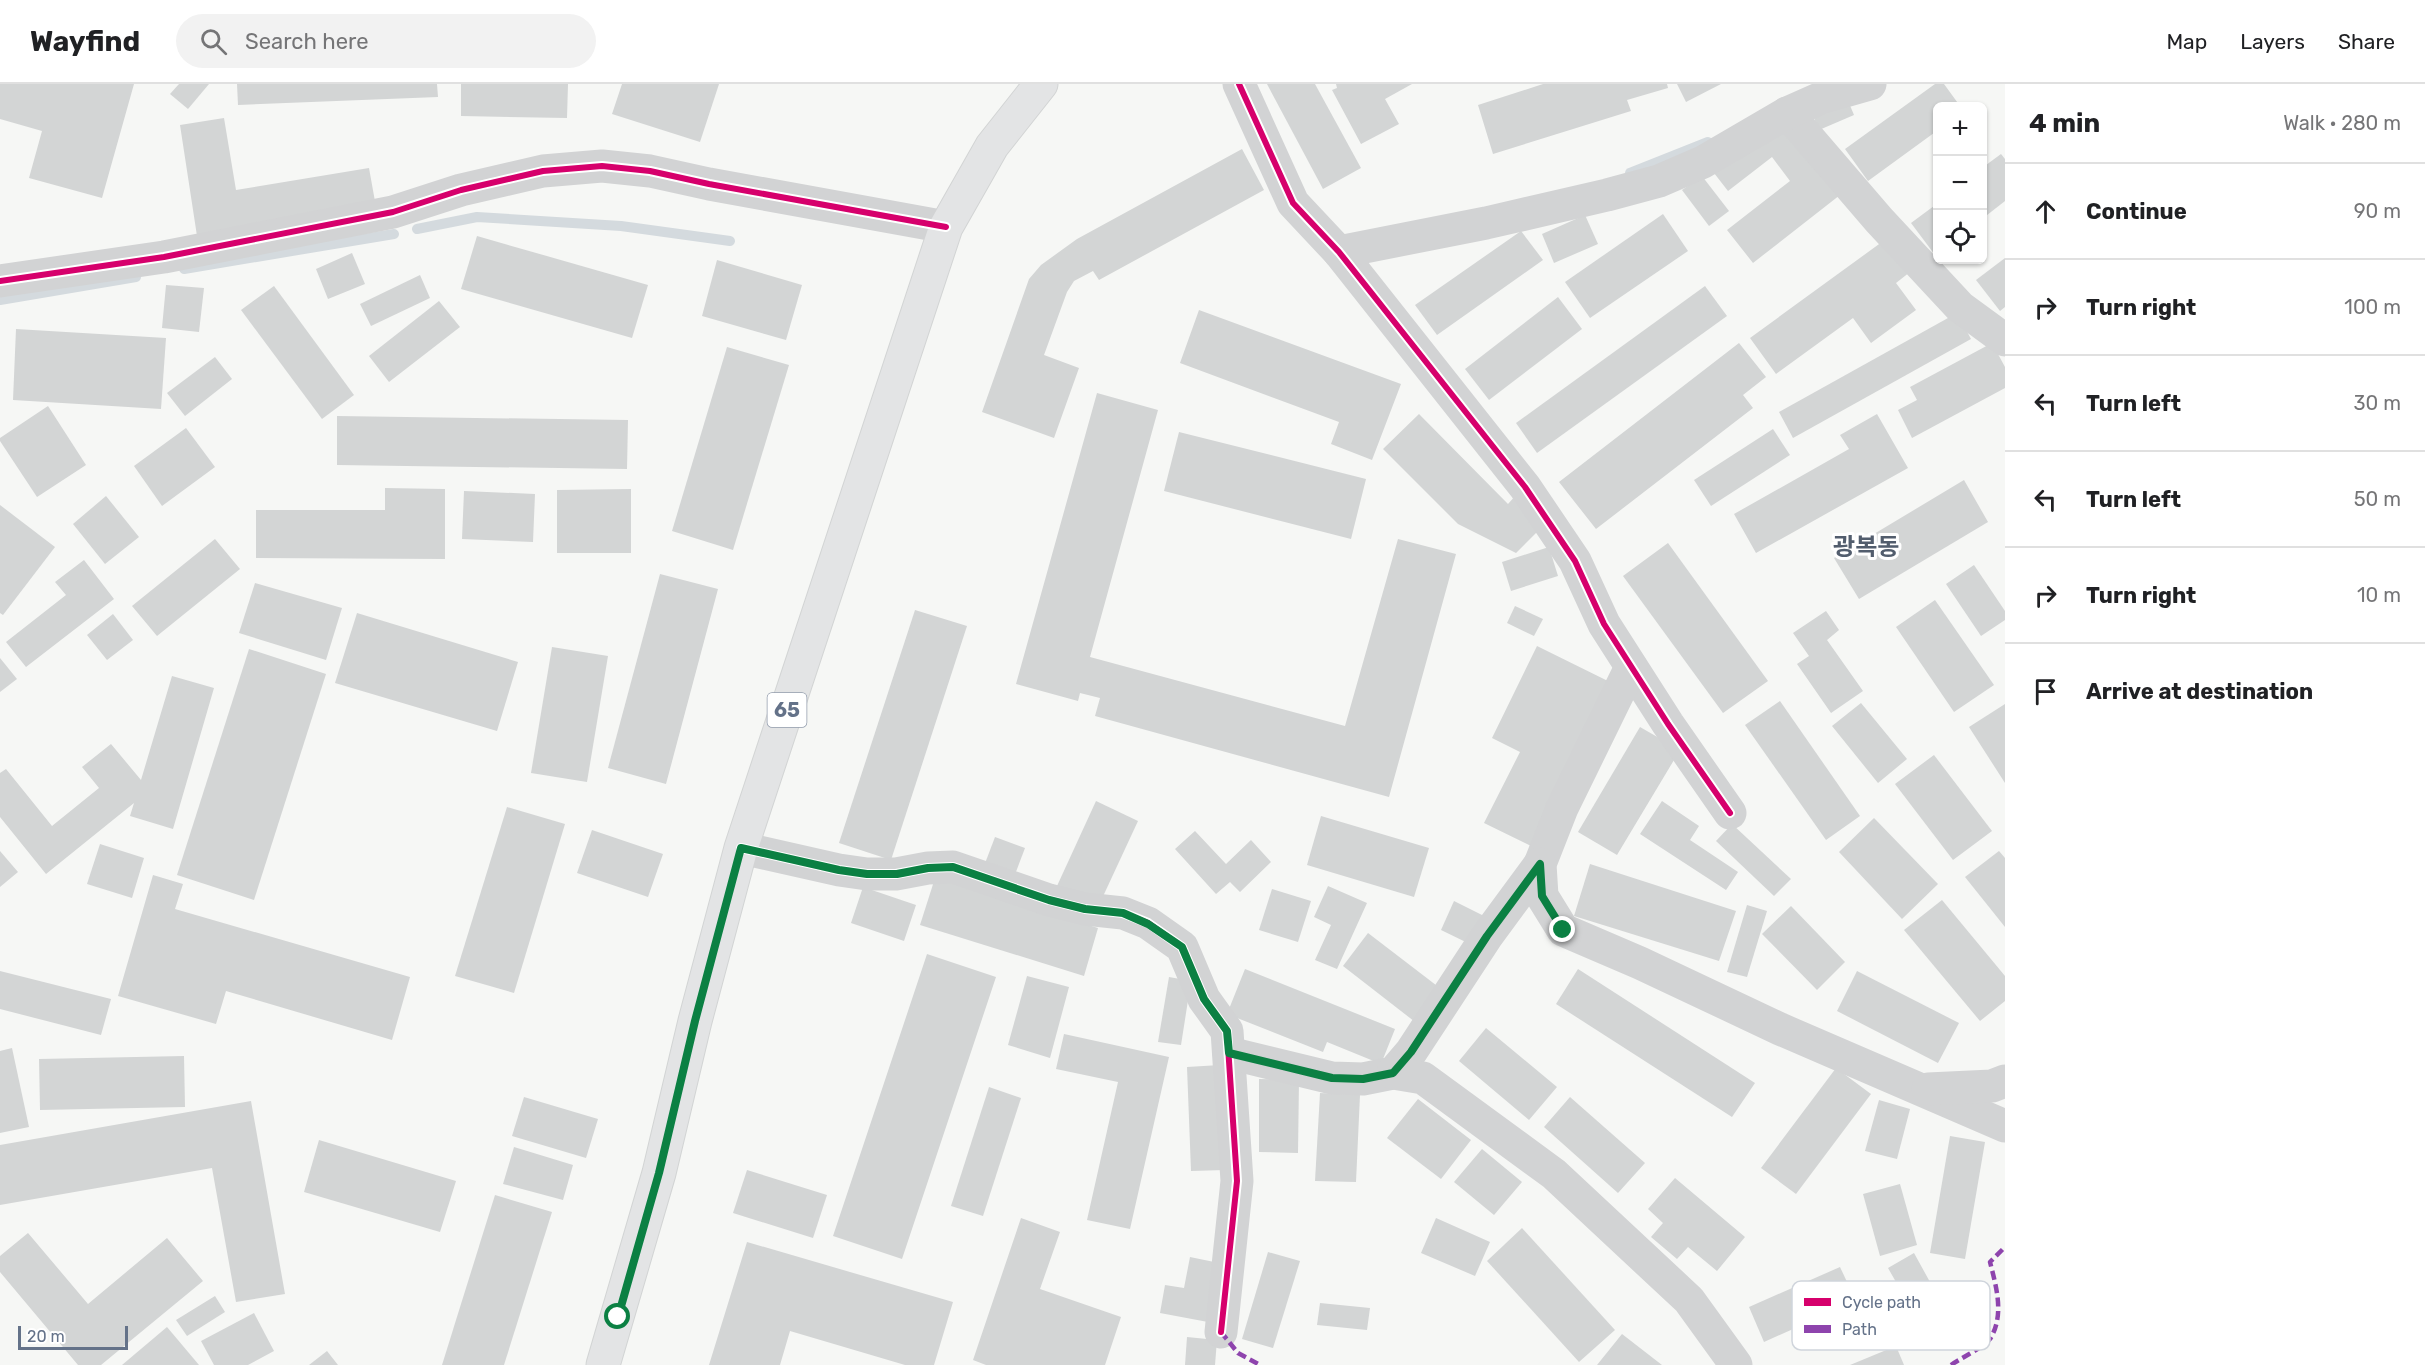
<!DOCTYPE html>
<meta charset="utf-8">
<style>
body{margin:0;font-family:Rubik,"Noto Sans KR",sans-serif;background:#f2f2f2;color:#202124}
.controls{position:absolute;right:18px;top:18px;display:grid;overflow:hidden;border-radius:9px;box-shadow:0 2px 4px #0004}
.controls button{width:54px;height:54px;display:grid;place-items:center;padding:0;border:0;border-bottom:2px solid #e0e0e0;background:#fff;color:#202124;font:30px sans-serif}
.scale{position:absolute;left:18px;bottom:15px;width:110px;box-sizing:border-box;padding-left:6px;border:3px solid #647289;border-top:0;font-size:16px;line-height:21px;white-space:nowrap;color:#647289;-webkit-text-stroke:4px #fff;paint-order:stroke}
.stop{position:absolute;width:18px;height:18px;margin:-14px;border:4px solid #0b8043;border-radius:50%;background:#fff}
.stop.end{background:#0b8043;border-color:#fff;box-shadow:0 2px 6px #0008}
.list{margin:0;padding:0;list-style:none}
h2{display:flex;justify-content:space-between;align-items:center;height:78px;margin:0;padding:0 24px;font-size:26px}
h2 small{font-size:20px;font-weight:400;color:#757577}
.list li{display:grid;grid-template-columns:39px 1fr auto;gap:18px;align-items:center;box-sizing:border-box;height:96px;padding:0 24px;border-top:2px solid #e0e0e0}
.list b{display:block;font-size:22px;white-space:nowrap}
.list em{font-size:20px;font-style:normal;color:#757577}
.icon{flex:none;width:33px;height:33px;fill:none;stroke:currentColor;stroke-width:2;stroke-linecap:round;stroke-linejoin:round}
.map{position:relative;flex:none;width:2005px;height:1281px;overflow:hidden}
header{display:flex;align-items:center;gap:36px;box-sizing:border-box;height:84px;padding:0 30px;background:#fff;border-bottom:2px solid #e0e0e0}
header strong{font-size:28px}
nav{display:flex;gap:33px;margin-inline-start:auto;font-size:21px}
.search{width:420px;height:54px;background:#f2f2f2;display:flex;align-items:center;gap:15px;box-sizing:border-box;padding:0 21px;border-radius:33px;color:#757577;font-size:22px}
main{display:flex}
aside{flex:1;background:#fff}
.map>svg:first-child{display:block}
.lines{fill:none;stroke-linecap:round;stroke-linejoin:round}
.stream{stroke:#d4dade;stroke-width:10}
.building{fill:#d3d5d5}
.major-casing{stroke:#d2d4d4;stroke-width:35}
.minor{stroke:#d2d3d4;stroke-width:33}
.major{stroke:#e3e4e5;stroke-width:33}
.quiet{stroke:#8e44ad;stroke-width:4.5;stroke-dasharray:9 4.5;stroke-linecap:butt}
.cycleway-casing{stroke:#fff;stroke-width:10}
.cycleway{stroke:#d6006c;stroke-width:6}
.route{stroke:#0b8043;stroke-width:8}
.labels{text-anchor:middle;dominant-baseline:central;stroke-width:6;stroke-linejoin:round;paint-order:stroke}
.shield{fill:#fff;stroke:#929cac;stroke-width:1.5}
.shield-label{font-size:20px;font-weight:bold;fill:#647289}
.quarter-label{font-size:24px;font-weight:bold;fill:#525d6d;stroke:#fff}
.key{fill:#fff;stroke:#d0d5dc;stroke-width:1.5}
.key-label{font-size:16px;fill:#647289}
</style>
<header>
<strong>Wayfind</strong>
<div class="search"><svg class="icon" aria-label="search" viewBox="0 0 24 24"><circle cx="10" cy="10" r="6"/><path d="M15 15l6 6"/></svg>Search here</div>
<nav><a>Map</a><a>Layers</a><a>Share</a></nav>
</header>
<main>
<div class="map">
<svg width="2005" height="1281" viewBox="0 0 2005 1281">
<rect width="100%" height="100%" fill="#f6f7f5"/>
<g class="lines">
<g class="stream">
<path d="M1630,89L1708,58"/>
<path d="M417,145L477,133L621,142L730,157"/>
<path d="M184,185L394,150"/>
<path d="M0,216L136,193"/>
</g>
</g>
<g class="building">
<path d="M0,0H134L102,114L29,94L42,47L0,35Z"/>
<path d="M179,0H209L188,25L170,10Z"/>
<path d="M237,0H437L438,13L238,21Z"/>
<path d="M461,0H568L567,34L461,32Z"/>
<path d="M622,0H719L700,58L612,30Z"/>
<path d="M1267,0H1315L1361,84L1323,105Z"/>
<path d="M1336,0H1412L1385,15L1399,40L1361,60L1332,6L1337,4Z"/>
<path d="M1543,0H1667L1668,4L1627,16L1631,27L1493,70L1478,21Z"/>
<path d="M1677,0H1721L1686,18Z"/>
<path d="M1935,0H1944L1960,22H1938V46L1868,97L1845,65Z"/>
<path d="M1846,12L1854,31L1819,46L1811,27Z"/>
<path d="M224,34L236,106L369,84L376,123L197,152L180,41Z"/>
<path d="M1792,49L1840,111L1753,179L1727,146L1790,97L1772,73L1728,107L1714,89L1764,50Z"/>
<path d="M1242,65L1264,106L1099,196L1093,187L1074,197L1067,208L1044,271L1079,284L1054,354L982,328L1029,195L1041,181L1077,155Z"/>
<path d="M2001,70L2005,75V117L1982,135V84Z"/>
<path d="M1702,92L1729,127L1709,142L1682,106Z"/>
<path d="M1938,119V169L1935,171L1911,139Z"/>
<path d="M1663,130L1688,167L1590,234L1565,198Z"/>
<path d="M1585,131L1598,160L1554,179L1542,150Z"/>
<path d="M1521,147L1543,176L1437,251L1415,221Z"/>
<path d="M477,152L648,201L632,254L461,205Z"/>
<path d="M1886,155L1910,188L1896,199L1916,226L1871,259L1853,234L1776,290L1750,254Z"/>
<path d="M352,169L365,200L328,215L316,185Z"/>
<path d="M2005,174V223L2000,227L1976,196Z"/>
<path d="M717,176L802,201L786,256L702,232Z"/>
<path d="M420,191L430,214L371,242L360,220Z"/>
<path d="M166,201L204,204L199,248L162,244Z"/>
<path d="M274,202L354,311L322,335L241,226Z"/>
<path d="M1705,202L1727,232L1537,369L1516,339Z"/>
<path d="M1558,213L1582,245L1489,316L1465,285Z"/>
<path d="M439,217L460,243L389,298L369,272Z"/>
<path d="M1199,226L1401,300L1372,376L1331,360L1339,338L1180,279Z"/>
<path d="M1957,229L1971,255L1793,354L1779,328Z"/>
<path d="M16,245L166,254L161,325L13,316Z"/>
<path d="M1739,259L1766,293L1743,311L1753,324L1596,445L1559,398Z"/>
<path d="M1992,259L2005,283V304L1912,354L1898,326L1917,316L1910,303Z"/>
<path d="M727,263L789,281L733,466L672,447Z"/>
<path d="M215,273L232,295L185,332L167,309Z"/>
<path d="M1097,309L1158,326L1090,573L1345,642L1398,455L1456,470L1389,713L1095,632L1100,614L1080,609L1078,617L1016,600Z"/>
<path d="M48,322L86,381L37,413L0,357V354Z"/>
<path d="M1419,330L1508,420L1516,411L1545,440L1516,469L1458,440L1383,365Z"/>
<path d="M1877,330L1908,384L1756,469L1734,430L1849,365L1840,351Z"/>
<path d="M337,332L628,336L627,385L337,381Z"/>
<path d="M186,344L215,383L162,422L134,382Z"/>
<path d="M1773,345L1790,371L1711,422L1694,396Z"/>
<path d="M1179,348L1366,395L1351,455L1164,407Z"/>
<path d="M1964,396L1988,438L1859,515L1834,474Z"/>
<path d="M385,404L445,405V475L256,474V426H385Z"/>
<path d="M631,405V469H557V406Z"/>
<path d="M464,407L535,410L533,458L462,455Z"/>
<path d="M106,412L139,453L105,480L73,440Z"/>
<path d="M0,421L55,463L3,531L0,529Z"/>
<path d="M215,455L240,485L157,552L132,522Z"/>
<path d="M1668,459L1768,597L1723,629L1623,492Z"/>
<path d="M1549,463L1558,492L1511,507L1502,478Z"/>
<path d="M84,476L114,515L26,583L6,558L66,511L55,498Z"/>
<path d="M1974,481L2005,527V536L1981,552L1946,500Z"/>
<path d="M660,490L718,505L666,700L608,684Z"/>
<path d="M255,499L342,524L326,576L239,549Z"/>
<path d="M1935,516L1994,601L1954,628L1896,543Z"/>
<path d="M1515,522L1543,535L1534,552L1507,539Z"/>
<path d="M915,526L967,542L891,776L839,759Z"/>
<path d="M1826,527L1839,546L1827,556L1863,607L1831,629L1797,580L1809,572L1793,549Z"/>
<path d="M357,529L518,578L497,647L335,599Z"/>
<path d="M113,530L133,556L107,576L87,551Z"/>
<path d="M1537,562L1616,601L1535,764L1484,739L1520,668L1492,654Z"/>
<path d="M552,563L608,572L587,698L531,689Z"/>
<path d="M249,565L326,590L254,816L177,791Z"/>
<path d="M0,574L17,595L0,608Z"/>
<path d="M172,592L214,604L173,745L130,732L134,719L46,790L0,733V689L6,685L52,742L99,704L82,683L111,660L141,696Z"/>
<path d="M1780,617L1860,732L1826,756L1745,641Z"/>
<path d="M1861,619L1907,675L1878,699L1832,642Z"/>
<path d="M2005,620V699L1969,643Z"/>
<path d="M1640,643L1680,666L1617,771L1578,748Z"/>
<path d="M1934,671L1992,747L1953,776L1895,700Z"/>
<path d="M1096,717L1138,737L1099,821L1057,802Z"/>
<path d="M1662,717L1699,742L1690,756L1738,788L1726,806L1640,750Z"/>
<path d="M507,723L565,740L514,909L455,892Z"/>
<path d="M1321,732L1429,764L1414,813L1307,781Z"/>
<path d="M1874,734L1938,800L1902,835L1839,768Z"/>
<path d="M1732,740L1791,795L1774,812L1716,757Z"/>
<path d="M592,746L663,770L648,813L577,789Z"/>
<path d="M1195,747L1226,780L1251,756L1271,778L1240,808L1230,798L1216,810L1175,765Z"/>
<path d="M995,753L1025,764L1014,793L984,782Z"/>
<path d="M100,760L144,774L132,814L87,800Z"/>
<path d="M0,767L18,788L0,803Z"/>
<path d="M1999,767L2005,774V843L1965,793Z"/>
<path d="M1590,780L1736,827L1719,877L1574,832Z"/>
<path d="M153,791L183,800L175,825L410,893L392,956L226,907L216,940L118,912Z"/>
<path d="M935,794L1098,844L1084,892L920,841Z"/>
<path d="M1328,802L1367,819L1337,885L1315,876L1331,841L1314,833Z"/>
<path d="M863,803L916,821L904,857L851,839Z"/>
<path d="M1272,805L1311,817L1298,858L1259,846Z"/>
<path d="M1942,816L2005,892V917L1980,937L1904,846Z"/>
<path d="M1454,817L1490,835L1476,863L1441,846Z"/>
<path d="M1747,821L1767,827L1747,893L1727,888Z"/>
<path d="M1791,822L1845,878L1817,906L1762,850Z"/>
<path d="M1368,849L1445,908L1419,941L1343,882Z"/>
<path d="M927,870L996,893L902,1175L833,1152Z"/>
<path d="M1245,885L1395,945L1381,980L1327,958L1323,968L1227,930Z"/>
<path d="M1578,885L1755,999L1732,1033L1556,920Z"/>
<path d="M0,887L111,915L101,951L0,925Z"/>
<path d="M1857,887L1959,939L1938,979L1837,927Z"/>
<path d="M1027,892L1069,903L1050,974L1008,961Z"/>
<path d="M1169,893L1191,897L1181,961L1158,958Z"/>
<path d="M1486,944L1557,1003L1529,1036L1459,977Z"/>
<path d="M1064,950L1169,973L1130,1145L1087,1136L1118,998L1056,985Z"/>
<path d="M12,964L29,1043L0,1049V967Z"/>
<path d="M184,972L185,1023L40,1026L39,975Z"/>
<path d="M1220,981L1225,1086L1191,1087L1187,983Z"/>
<path d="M1836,984L1871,1010L1796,1110L1761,1084Z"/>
<path d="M1259,995L1299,996L1298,1069L1259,1068Z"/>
<path d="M989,1003L1021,1014L983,1132L951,1122Z"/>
<path d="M1320,1009L1360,1011L1356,1098L1315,1097Z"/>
<path d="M524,1013L598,1035L586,1074L512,1052Z"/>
<path d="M1570,1013L1645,1079L1618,1109L1544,1043Z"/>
<path d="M1418,1015L1471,1056L1441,1095L1387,1054Z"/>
<path d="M1879,1016L1910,1025L1897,1075L1865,1067Z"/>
<path d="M251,1017L285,1210L236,1218L212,1084L0,1121V1061Z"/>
<path d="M1950,1052L1985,1058L1965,1175L1930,1169Z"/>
<path d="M319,1056L456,1097L440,1148L304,1108Z"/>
<path d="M514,1063L573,1081L563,1116L503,1100Z"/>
<path d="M1482,1065L1522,1098L1494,1131L1454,1098Z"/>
<path d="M747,1086L827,1111L813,1154L733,1129Z"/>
<path d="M1675,1094L1745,1153L1717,1187L1688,1163L1677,1175L1651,1153L1663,1139L1648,1125Z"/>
<path d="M1900,1100L1917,1161L1880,1172L1863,1110Z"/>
<path d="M495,1111L552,1128L504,1281H442Z"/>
<path d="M1021,1134L1060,1148L1040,1205L1121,1233L1105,1281H986L973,1276Z"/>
<path d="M1436,1134L1490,1158L1475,1192L1421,1169Z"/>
<path d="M1522,1144L1615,1246L1579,1278L1487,1177Z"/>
<path d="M28,1149L88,1220L167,1154L203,1197L101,1281H78L0,1188V1172Z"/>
<path d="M747,1158L953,1218L934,1281H905L790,1247L780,1281H709Z"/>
<path d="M1268,1168L1300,1177L1273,1264L1242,1255Z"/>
<path d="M1914,1169L1941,1218L1892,1246L1881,1225L1904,1212L1888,1184Z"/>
<path d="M1190,1173L1219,1179L1208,1238L1160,1229L1165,1201L1184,1204Z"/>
<path d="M1840,1183L1856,1217L1764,1258L1749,1223Z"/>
<path d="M215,1212L225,1228L187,1252L176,1236Z"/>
<path d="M1320,1219L1370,1224L1367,1246L1317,1241Z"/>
<path d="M254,1229L274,1267L248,1281H214L201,1257Z"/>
<path d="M167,1243L199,1281H122Z"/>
<path d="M1622,1250L1662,1281H1597Z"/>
<path d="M1187,1253L1217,1256L1215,1281H1185Z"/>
<path d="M1896,1262L1904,1281H1850Z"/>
<path d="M327,1267L338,1281H309Z"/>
</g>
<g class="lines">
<defs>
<path id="major" d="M603,1281L659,1089L695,937L741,764L946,143L992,62L1041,0"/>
</defs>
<use href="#major" class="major-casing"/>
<g class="minor">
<path d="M1239,0L1293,119L1339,168L1525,403L1575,477L1604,540L1668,640L1730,729"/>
<path d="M1787,29L1879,136L1960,223L2005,256"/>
<path d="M1339,168L1486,139L1607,111L1659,97L1703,78L1787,29L1821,14L1870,0"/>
<path d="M0,197L164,173L393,128L461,106L543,87L602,82L650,87L709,100L946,143"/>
<path d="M1631,583L1562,724L1540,780L1542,812L1563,846L1640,879L1780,945L2005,1042"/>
<path d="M741,764L839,786L867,790H896L928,784L953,783L1049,816L1085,825L1123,829L1148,839L1182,863L1204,915L1227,947L1237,1097L1221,1248"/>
<path d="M1229,969L1332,994L1363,995L1393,989L1411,968L1487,852L1540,780"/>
<path d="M1393,989L1423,994L1554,1090L1689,1216L1736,1281"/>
<path d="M1928,1005L1992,1002L2005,997"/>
</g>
<use href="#major" class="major"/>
<g class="quiet">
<path d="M1221,1248L1238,1269L1260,1281"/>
<path d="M1951,1281C1961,1274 1984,1263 1990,1255C2005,1231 1996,1202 1990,1178L2005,1163"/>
</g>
<defs>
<g id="cycleway">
<path d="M1239,0L1293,119L1339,168L1525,403L1575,477L1604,540L1668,640L1730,729"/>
<path d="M0,197L164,173L393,128L461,106L543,87L602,82L650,87L709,100L946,143"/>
<path d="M741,764L839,786L867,790H896L928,784L953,783L1049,816L1085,825L1123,829L1148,839L1182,863L1204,915L1227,947L1237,1097L1221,1248"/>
</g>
</defs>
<use href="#cycleway" class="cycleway-casing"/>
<use href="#cycleway" class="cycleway"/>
</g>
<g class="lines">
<path class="route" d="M618,1233L659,1089L695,937L741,764L839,786L867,790H897L928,784L953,783L1049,816L1085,825L1123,829L1148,840L1182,863L1204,915L1227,947L1229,969L1332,994L1363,995L1393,989L1411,968L1487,852L1540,780L1542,812L1563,846"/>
</g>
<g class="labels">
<rect class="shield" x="767.5" y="609" width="39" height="34" rx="4.5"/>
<g class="shield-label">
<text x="787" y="626">65</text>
</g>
<g class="quarter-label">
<text x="1866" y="463">광복동</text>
</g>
</g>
<rect x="1792" y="1197" width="198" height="69" rx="9" class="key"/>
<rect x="1804" y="1214" width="27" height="8" fill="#d6006c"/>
<rect x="1804" y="1241" width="27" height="8" fill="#8e44ad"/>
<g class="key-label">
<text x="1842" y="1224">Cycle path</text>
<text x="1842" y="1251">Path</text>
</g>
</svg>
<div class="controls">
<button>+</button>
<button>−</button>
<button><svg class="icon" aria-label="locate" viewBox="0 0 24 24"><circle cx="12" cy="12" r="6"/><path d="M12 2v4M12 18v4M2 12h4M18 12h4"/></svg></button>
</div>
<div class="scale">20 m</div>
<div class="stop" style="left:618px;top:1233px"></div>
<div class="stop end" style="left:1563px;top:846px"></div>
</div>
<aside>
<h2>4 min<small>Walk · 280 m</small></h2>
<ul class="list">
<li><svg class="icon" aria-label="ahead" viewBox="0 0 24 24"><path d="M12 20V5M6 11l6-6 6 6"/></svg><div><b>Continue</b></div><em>90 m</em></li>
<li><svg class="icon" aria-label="right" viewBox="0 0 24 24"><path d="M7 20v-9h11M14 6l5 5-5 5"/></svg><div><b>Turn right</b></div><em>100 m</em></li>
<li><svg class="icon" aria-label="left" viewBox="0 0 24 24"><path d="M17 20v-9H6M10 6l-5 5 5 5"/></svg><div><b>Turn left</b></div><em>30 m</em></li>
<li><svg class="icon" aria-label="left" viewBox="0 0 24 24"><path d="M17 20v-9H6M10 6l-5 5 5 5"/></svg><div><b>Turn left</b></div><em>50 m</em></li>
<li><svg class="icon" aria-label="right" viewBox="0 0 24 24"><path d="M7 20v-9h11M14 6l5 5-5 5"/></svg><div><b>Turn right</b></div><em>10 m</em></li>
<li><svg class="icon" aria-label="arrive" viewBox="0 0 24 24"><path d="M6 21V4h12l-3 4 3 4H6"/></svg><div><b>Arrive at destination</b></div></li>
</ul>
</aside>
</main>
